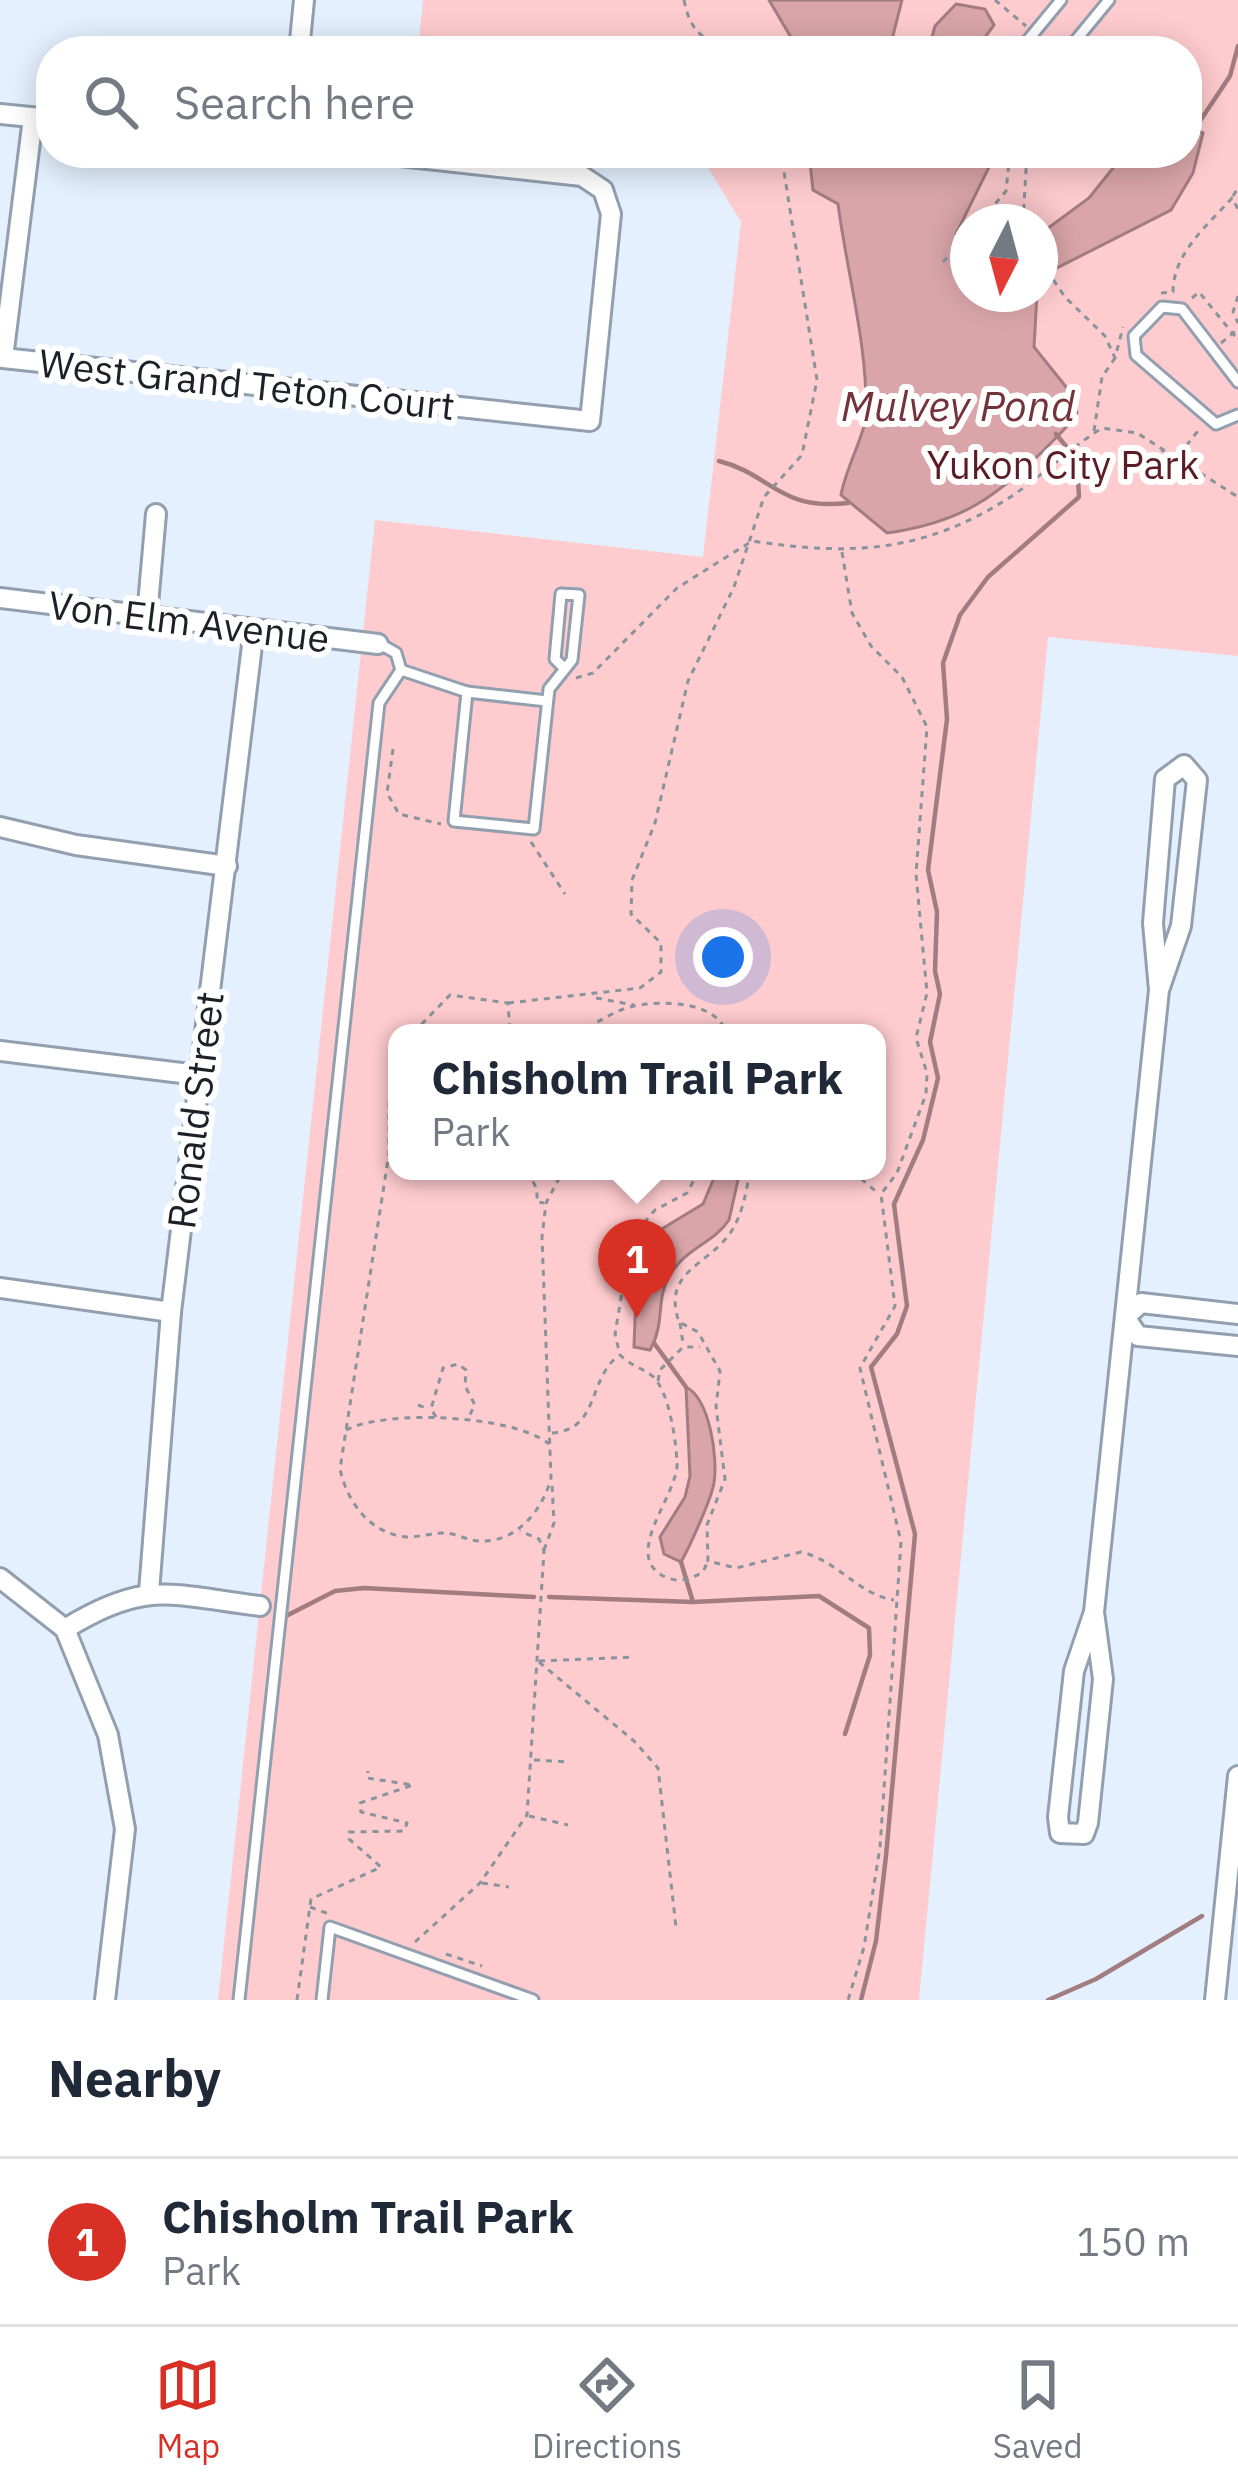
<!DOCTYPE html>
<style>
body{margin:0;font-family:"IBM Plex Sans",sans-serif;background:#f6f6f7;color:#1f2937}
.compass{position:absolute;left:950px;top:204px;width:108px;height:108px;border-radius:50%;background:#fff;box-shadow:0 6px 30px #0003;rotate:186deg}
.you{position:absolute;left:723px;top:957px;width:42px;height:42px;margin:-30px;border:9px solid #fff;border-radius:50%;background:#1a73e8;box-shadow:0 0 0 18px #1a73e833}
.badge{display:grid;place-items:center;width:78px;height:78px;border-radius:50%;background:#d93025;color:#fff;font-size:39px;font-weight:700}
.pin{position:absolute;translate:-50% -99px;filter:drop-shadow(0 3px 6px #0008)}
.pin::after{content:'';position:absolute;top:63px;width:42px;height:36px;background:inherit;clip-path:polygon(0 0,100% 0,50% 100%)}
.popup{position:absolute;left:388px;top:1024px;width:498px;height:156px;box-sizing:border-box;display:grid;place-content:center;border-radius:24px;background:#fff;filter:drop-shadow(0 3px 9px #0005);font-size:39px;white-space:nowrap;color:#747a83}
.popup b{font-size:45px;color:#1f2937}
.popup::after{content:'';position:absolute;left:50%;top:100%;margin-left:-24px;border:24px solid transparent;border-top-color:#fff}
.list{margin:0;padding:0;list-style:none}
h2{display:flex;justify-content:space-between;align-items:center;height:156px;margin:0;padding:0 48px;font-size:51px}
h2 small{font-size:39px;font-weight:400;color:#747a83}
.list li{display:grid;grid-template-columns:78px 1fr auto;gap:36px;align-items:center;box-sizing:border-box;height:168px;padding:0 48px;border-top:3px solid #e0e1e3}
.list b{display:block;font-size:45px;white-space:nowrap}
.list p{margin:0;font-size:39px;white-space:nowrap;color:#747a83}
.list em{font-size:39px;font-style:normal;color:#747a83}
.icon{flex:none;width:66px;height:66px;fill:none;stroke:currentColor;stroke-width:2;stroke-linecap:round;stroke-linejoin:round}
.map{position:relative;flex:none;width:1238px;height:2000px;overflow:hidden}
.search{position:absolute;background:#fff;box-shadow:0 6px 30px #0003;left:36px;right:36px;top:36px;height:132px;display:flex;align-items:center;gap:30px;box-sizing:border-box;padding:0 42px;border-radius:48px;color:#747a83;font-size:45px}
.sheet{height:324px;background:#fff}
nav{display:flex;justify-content:space-around;align-items:center;box-sizing:border-box;height:168px;border-top:3px solid #e0e1e3;background:#fff;font-size:33px;color:#747a83}
nav a{display:grid;justify-items:center;gap:6px}
nav .on{color:#d93025}
.map>svg:first-child{display:block}
.green{fill:#fecbce;fill-rule:evenodd}
.water{fill:#daa5a8;stroke:#a17d81;stroke-width:3}
.lines{fill:none;stroke-linecap:round;stroke-linejoin:round}
.stream{stroke:#a17d81;stroke-width:4.5}
.lane-casing{stroke:#919faf;stroke-width:15}
.street-casing{stroke:#919faf;stroke-width:24}
.path{stroke:#89939d;stroke-width:3;stroke-dasharray:6 6;stroke-linecap:butt}
.lane{stroke:#fff;stroke-width:9}
.street{stroke:#fff;stroke-width:18}
.labels{text-anchor:middle;dominant-baseline:central;stroke-width:12;stroke-linejoin:round;paint-order:stroke}
.street-label{font-size:39px;fill:#1b2127;stroke:#fff}
.park-label{font-size:39px;fill:#5c1c26;stroke:#fff}
.water-label{font-size:42px;font-style:italic;fill:#74323a;stroke:#fff}
</style>
<div class="map">
<svg width="1238" height="2000" viewBox="0 0 1238 2000">
<rect width="100%" height="100%" fill="#e4f0fe"/>
<path class="green" d="M423,0H1238V656L1048,637L919,2000H218L375,520L703,557L741,222L699,153H1187V51H436L418,49ZM968,222H1040V294H968ZM397,1033H877V1171H397Z"/>
<g class="water">
<path d="M769,0H902L889,51H799Z"/>
<path d="M956,4L985,9L994,25L975,51H928L935,26Z"/>
<path d="M1187,127L1203,133L1193,173L1171,210L1053,270L1040,285V234L1089,198L1125,153H1187Z"/>
<path d="M809,153H989L993,159L956,234L968,247V294H1037L1034,347L1071,393L1077,413C1068,428 1057,436 1045,449C994,499 959,523 887,533L841,495C845,470 866,431 866,416C868,346 847,273 838,204L813,190Z"/>
<path d="M717,1171H740L729,1220C712,1245 685,1247 668,1278C656,1302 665,1324 650,1350L634,1347L637,1263L650,1236L703,1204Z"/>
<path d="M686,1387C710,1399 718,1458 714,1483C711,1500 689,1548 681,1562L664,1554L660,1537L685,1497L690,1476Z"/>
</g>
<g class="lines">
<g class="stream">
<path d="M1194,130L1230,76L1238,46"/>
<path d="M719,461C771,474 779,511 848,503"/>
<path d="M654,1343L686,1387"/>
<path d="M681,1562L693,1602"/>
<path d="M549,1597L693,1602L819,1596L869,1628L870,1655L845,1734"/>
<path d="M286,1616L335,1591L364,1588L534,1597"/>
<path d="M861,2000L876,1941L886,1856L915,1534L871,1367L897,1334L907,1306L894,1204L923,1140L938,1078L930,1042L940,994L935,971L937,912L928,870L947,719L943,663L960,615L988,577L1079,497L1077,460L1056,434"/>
<path d="M1048,2000L1096,1979L1202,1916"/>
</g>
<defs>
<g id="lane">
<path d="M1019,51L1061,0"/>
<path d="M1067,51L1109,0"/>
<path d="M1238,382L1182,309L1162,307L1134,336L1136,355L1216,424L1238,415"/>
<path d="M401,670L467,692L547,701"/>
<path d="M467,692L454,821L534,829L549,689L572,660L579,595L561,594L555,659L562,666"/>
<path d="M239,2000L379,703L401,670L396,653L380,644"/>
<path d="M322,2000L330,1927L533,2000"/>
</g>
<g id="street">
<path d="M299,51L304,0"/>
<path d="M0,114L51,119"/>
<path d="M33,118L3,358L590,421L611,214L603,190L582,176L373,153"/>
<path d="M0,598L378,644"/>
<path d="M147,616L156,514"/>
<path d="M0,827L76,845L227,866"/>
<path d="M0,1051L198,1075"/>
<path d="M0,1288L171,1312"/>
<path d="M1238,1314L1141,1303L1125,1317L1138,1336L1238,1346"/>
<path d="M0,1578L65,1629L108,1735L125,1829L105,2000"/>
<path d="M149,1592L171,1312L254,629"/>
<path d="M1094,1612L1103,1679L1088,1823L1084,1834L1060,1833L1058,1817L1074,1671L1094,1612L1159,990L1181,926L1197,780L1184,765L1165,779L1153,923L1159,990"/>
<path d="M65,1629C146,1579 170,1595 260,1606"/>
<path d="M1215,2000L1238,1776"/>
</g>
</defs>
<use href="#lane" class="lane-casing"/>
<use href="#street" class="street-casing"/>
<g class="path">
<path d="M684,0C690,30 700,37 727,51"/>
<path d="M995,0L1026,26"/>
<path d="M1233,196L1238,188"/>
<path d="M980,222L1006,191L1010,153"/>
<path d="M1023,222L1027,153"/>
<path d="M1040,260L1065,297L1105,336L1115,358L1123,327"/>
<path d="M943,262L968,233"/>
<path d="M1161,293L1173,292C1173,253 1208,225 1232,198L1238,209"/>
<path d="M1238,296L1233,312L1238,323"/>
<path d="M1192,298L1199,292L1238,340"/>
<path d="M1221,343L1238,329"/>
<path d="M1094,431L1102,377L1115,358"/>
<path d="M1179,455L1197,432L1195,426"/>
<path d="M1157,463L1163,450"/>
<path d="M842,552L852,613L871,646L902,677L927,727L916,874L927,993L916,1038L927,1073L926,1094L897,1173L881,1194L895,1306L860,1368L901,1542L880,1847L864,1947L848,2000"/>
<path d="M576,678L593,673L677,588L752,541C852,556 924,553 1012,496C1043,475 1070,448 1102,428L1137,433L1238,497"/>
<path d="M393,749L387,793L399,814L441,824"/>
<path d="M531,842L565,894"/>
<path d="M596,998L634,1005"/>
<path d="M508,1003L640,988L661,972V943L631,914L632,880L655,823L688,681L734,587L764,497L802,455L817,380L781,153"/>
<path d="M413,1033L450,995L508,1003L510,1033"/>
<path d="M576,1033C595,1025 611,1012 630,1007C659,1000 717,1000 726,1033"/>
<path d="M397,1067L389,1103V1153L340,1469C347,1502 370,1534 407,1537C419,1537 432,1533 444,1533C456,1533 468,1541 480,1541C516,1543 543,1510 551,1478L542,1237L546,1203L563,1171"/>
<path d="M527,1171L537,1189V1202L544,1203"/>
<path d="M699,1171L687,1193L655,1210L631,1238L615,1334L620,1355C630,1365 640,1367 651,1375C669,1388 676,1441 677,1462C680,1493 617,1559 668,1578C681,1583 692,1578 703,1572L708,1561"/>
<path d="M750,1171C746,1193 742,1218 728,1236C705,1266 662,1273 679,1322L698,1332L720,1371L716,1407L725,1479L707,1525L708,1561L736,1568L801,1552C837,1560 859,1595 894,1600"/>
<path d="M852,1171L879,1194"/>
<path d="M680,1323L683,1343"/>
<path d="M658,1381L660,1370L683,1347H700"/>
<path d="M418,1405L429,1409"/>
<path d="M436,1417L431,1409L443,1368L458,1364L466,1370L465,1386L475,1405L467,1420"/>
<path d="M346,1430C386,1409 514,1415 549,1444"/>
<path d="M552,1433C600,1429 587,1381 618,1356"/>
<path d="M544,1550L554,1523L552,1483"/>
<path d="M539,1661L635,1657"/>
<path d="M539,1662L634,1741L658,1768L676,1927"/>
<path d="M534,1760L570,1762"/>
<path d="M529,1816L568,1825"/>
<path d="M482,1883L509,1887"/>
<path d="M310,1907L329,1914"/>
<path d="M415,1942L480,1883L527,1815L544,1551L539,1539L520,1531"/>
<path d="M446,1954L482,1966"/>
<path d="M297,2000L311,1899L381,1867L349,1839V1832L404,1831L407,1823L361,1812L360,1803L413,1785L367,1778L368,1771"/>
</g>
<use href="#lane" class="lane"/>
<use href="#street" class="street"/>
</g>
<g class="labels">
<g class="street-label">
<text transform="translate(247 384) rotate(6)">West Grand Teton Court</text>
<text transform="translate(189 621) rotate(7)">Von Elm Avenue</text>
<text transform="translate(195 1110) rotate(-83)">Ronald Street</text>
</g>
<g class="park-label">
<text x="1063" y="464">Yukon City Park</text>
</g>
<g class="water-label">
<text x="958" y="405">Mulvey Pond</text>
</g>
</g>
</svg>
<svg class="compass" viewBox="-18 -18 36 36"><path d="M0-13l5 13h-10z" fill="#e53935"/><path d="M0 13l5-13h-10z" fill="#747a83"/></svg>
<div class="you"></div>
<div class="pin badge" style="left:637px;top:1318px">1</div>
<div class="popup"><b>Chisholm Trail Park</b>Park</div>
<div class="search"><svg class="icon" aria-label="search" viewBox="0 0 24 24"><circle cx="10" cy="10" r="6"/><path d="M15 15l6 6"/></svg>Search here</div>
</div>
<section class="sheet">
<h2>Nearby<small></small></h2>
<ul class="list">
<li><span class="badge">1</span><div><b>Chisholm Trail Park</b><p>Park</p></div><em>150 m</em></li>
</ul>
</section>
<nav>
<a class="on"><svg class="icon" aria-label="map" viewBox="0 0 24 24"><path d="M3 6l6-2 6 2 6-2v14l-6 2-6-2-6 2zM9 4v14M15 6v14"/></svg>Map</a>
<a><svg class="icon" aria-label="directions" viewBox="0 0 24 24"><path d="M12 3l9 9-9 9-9-9zM9 14v-3h6M13 9l2 2-2 2"/></svg>Directions</a>
<a><svg class="icon" aria-label="saved" viewBox="0 0 24 24"><path d="M7 4h10v16l-5-4-5 4z"/></svg>Saved</a>
</nav>
